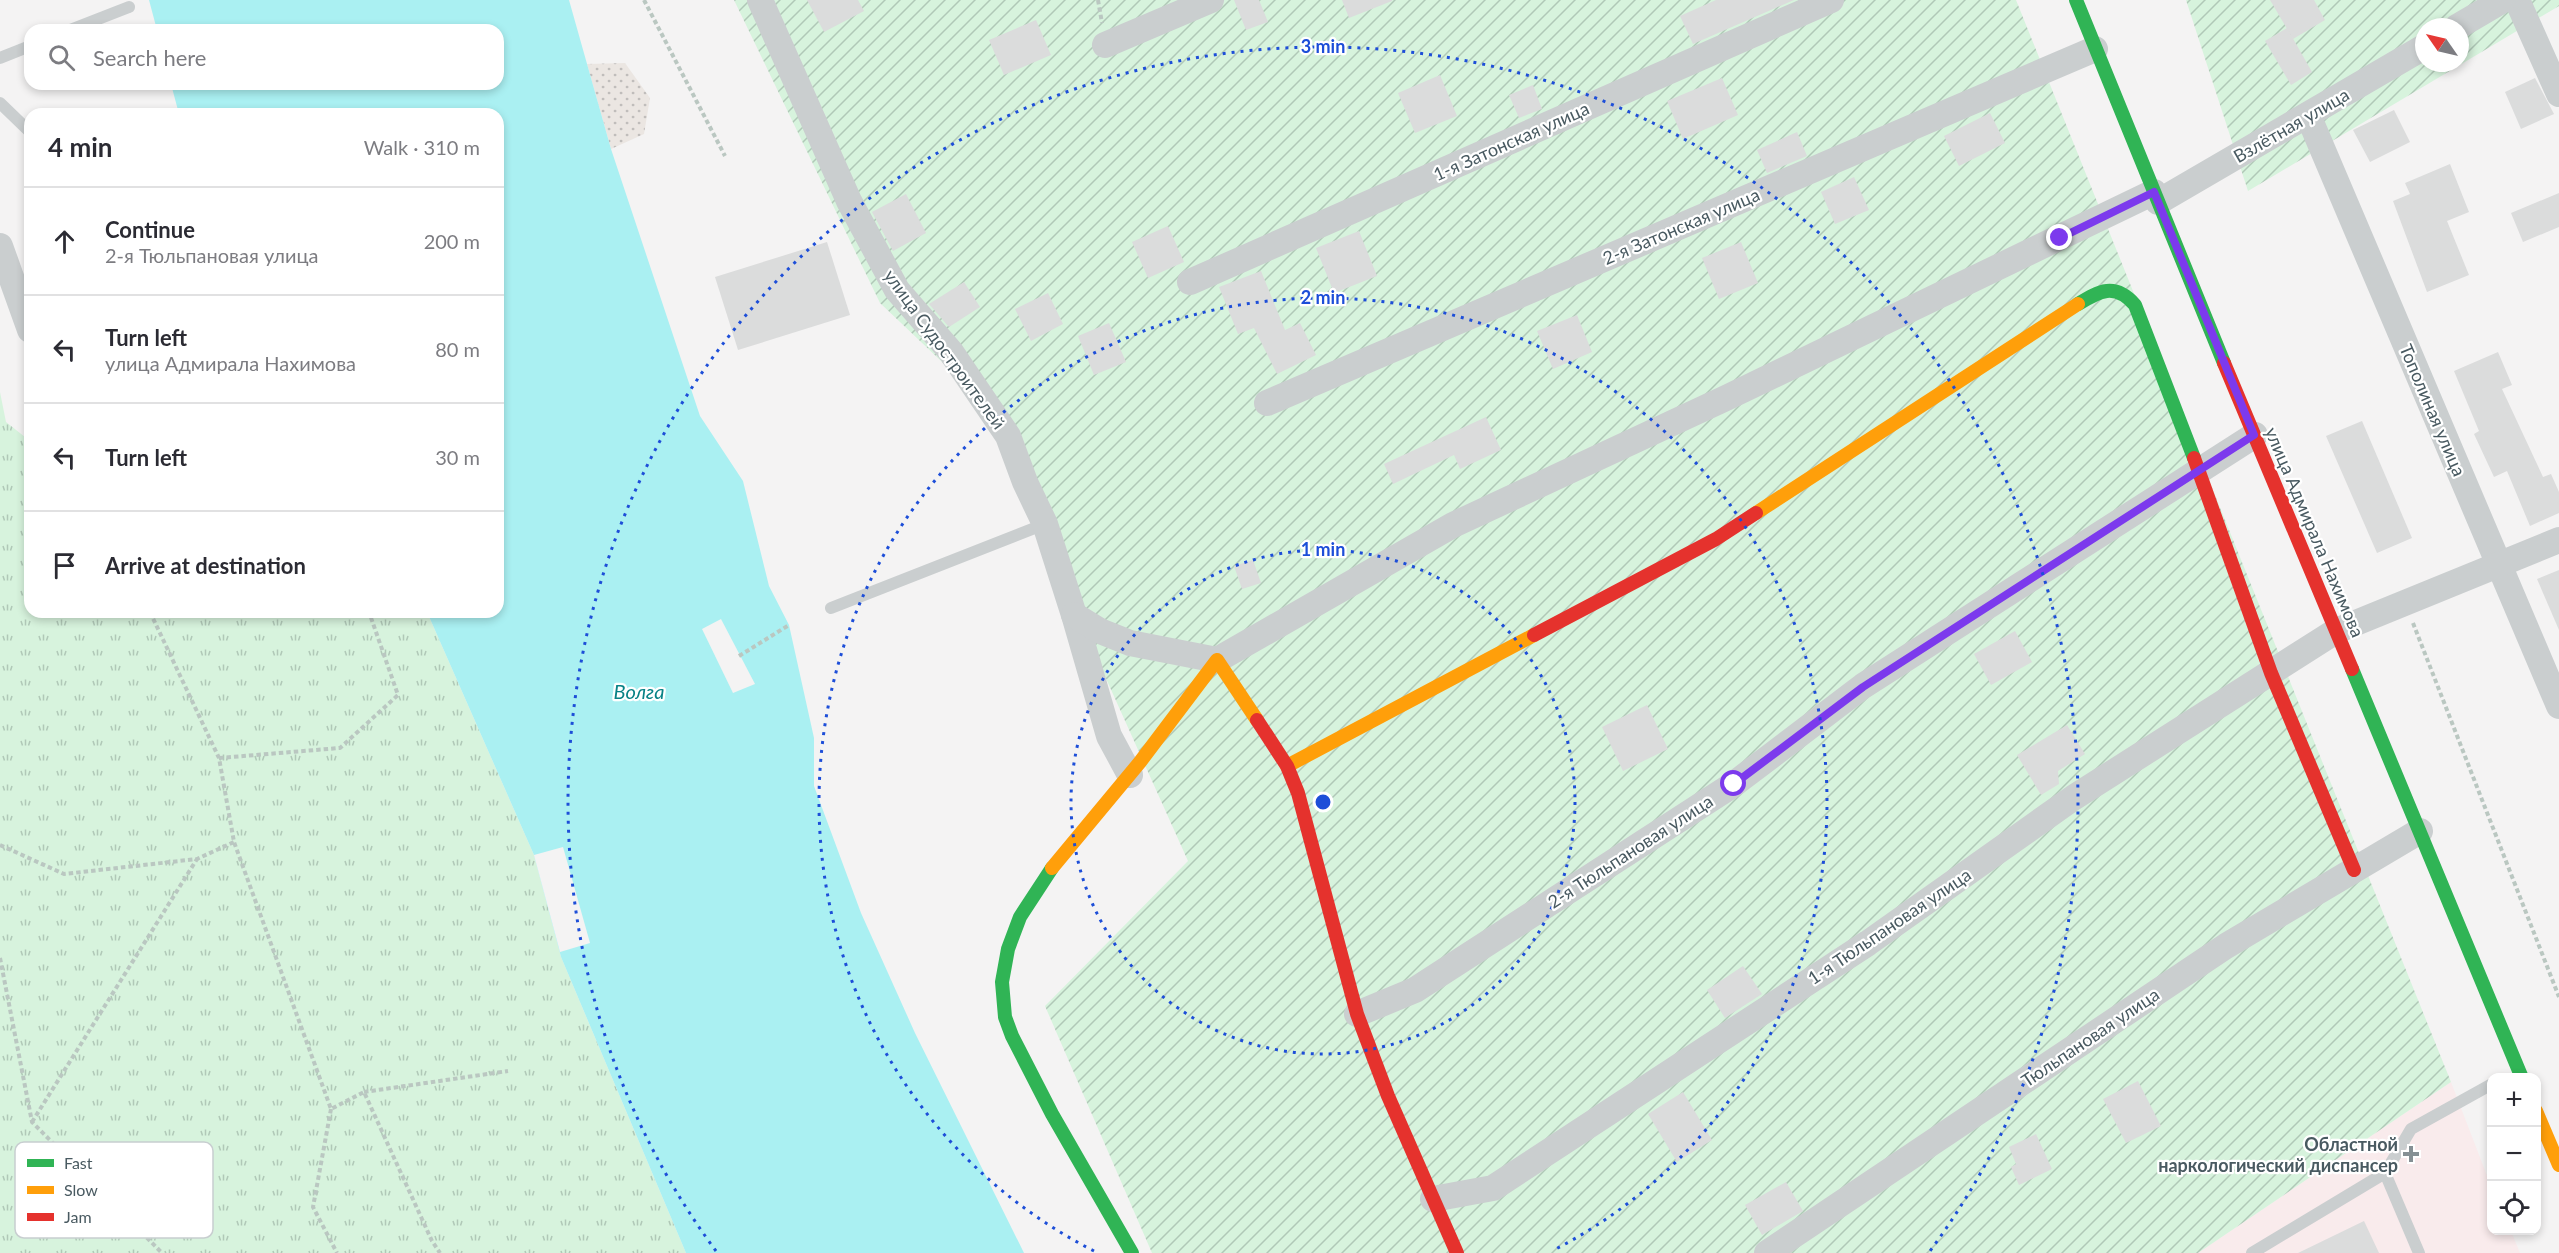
<!DOCTYPE html>
<meta charset="utf-8">
<style>
body{margin:0;font-family:Lato,sans-serif;background:#f7f7f7;color:#2b2b33}
.controls{position:absolute;right:18px;bottom:18px;display:grid;overflow:hidden;border-radius:12px;box-shadow:0 3px 9px #0003}
.controls button{width:54px;height:54px;display:grid;place-items:center;padding:0;border:0;border-bottom:2px solid #e1e1e2;background:#fff;color:#2b2b33;font:30px sans-serif}
.compass{position:absolute;left:2415px;top:18px;width:54px;height:54px;border-radius:50%;background:#fff;box-shadow:0 3px 9px #0003;rotate:304deg}
.stop{position:absolute;width:18px;height:18px;margin:-14px;border:4px solid #7c3aed;border-radius:50%;background:#fff}
.stop.end{background:#7c3aed;border-color:#fff;box-shadow:0 2px 6px #0008}
.list{margin:0;padding:0;list-style:none}
h2{display:flex;justify-content:space-between;align-items:center;height:78px;margin:0;padding:0 24px;font-size:26px}
h2 small{font-size:20px;font-weight:400;color:#7c7c81}
.list li{display:grid;grid-template-columns:39px 1fr auto;gap:18px;align-items:center;box-sizing:border-box;height:108px;padding:0 24px;border-top:2px solid #e1e1e2}
.list b{display:block;font-size:22px;white-space:nowrap}
.list p{margin:0;font-size:20px;white-space:nowrap;color:#7c7c81}
.list em{font-size:20px;font-style:normal;color:#7c7c81}
.icon{flex:none;width:33px;height:33px;fill:none;stroke:currentColor;stroke-width:2;stroke-linecap:round;stroke-linejoin:round}
.map{position:relative;flex:none;width:2559px;height:1253px;overflow:hidden}
.search{position:absolute;background:#fff;box-shadow:0 3px 9px #0003;left:24px;top:24px;width:480px;height:66px;display:flex;align-items:center;gap:15px;box-sizing:border-box;padding:0 21px;border-radius:18px;color:#7c7c81;font-size:22px}
.panel{position:absolute;background:#fff;box-shadow:0 3px 9px #0003;left:24px;top:108px;width:480px;height:510px;border-radius:18px}
.map>svg:first-child{display:block}
.medical{fill:#f9ebec}
.grass{fill:url(#grass-tufts)}
.sand{fill:url(#sand-dots)}
.garden{fill:url(#garden-furrows);fill-rule:evenodd}
.water{fill:#aaf0f2}
.pier{fill:#f4f3f3}
.building{fill:#dbdcdc}
.lines{fill:none;stroke-linecap:round;stroke-linejoin:round}
.path{stroke:#bac7c1;stroke-width:4;stroke-dasharray:4.5 3;stroke-linecap:butt}
.lane{stroke:#cacecf;stroke-width:12}
.street{stroke:#cacecf;stroke-width:26}
.fast{stroke:#30b455;stroke-width:14}
.slow{stroke:#ff9f0a;stroke-width:14}
.jam{stroke:#e5322d;stroke-width:14}
.route{stroke:#7c3aed;stroke-width:8}
.ring{fill:none;stroke:#1d4ed8;stroke-width:3;stroke-dasharray:3 6}
.poi-dot{fill:#859094;stroke:#fff;stroke-width:2}
.labels{text-anchor:middle;dominant-baseline:central;stroke-width:4.5;stroke-linejoin:round;paint-order:stroke}
.street-label{font-size:18px;fill:#495a61;stroke:#fff}
.poi-label{font-size:18px;font-weight:bold;fill:#495a61;stroke:#fff;text-anchor:end}
.water-label{font-size:20px;font-style:italic;fill:#088286;stroke:#fff}
.key{fill:#fff;stroke:#c8ced0;stroke-width:1.5}
.key-label{font-size:16px;fill:#495a61}
.centre{fill:#1d4ed8;stroke:#fff;stroke-width:3}
.ring-label{font-size:18px;text-anchor:middle;font-weight:bold;fill:#1d4ed8;stroke:#fff;stroke-width:4.5;stroke-linejoin:round;paint-order:stroke}
</style>
<div class="map">
<svg width="2559" height="1253" viewBox="0 0 2559 1253">
<defs>
<pattern id="grass-tufts" width="24" height="20" patternUnits="userSpaceOnUse" patternTransform="scale(1.5)"><rect width="24" height="20" fill="#d7f3dd"/><path d="M3 7l-1-3M5 7V3M7 7l1-3M15 17l-1-3M17 17v-4M19 17l1-3" fill="none" stroke="#b0c8b7"/></pattern>
<pattern id="sand-dots" width="8" height="8" patternUnits="userSpaceOnUse" patternTransform="scale(1.5)"><rect width="8" height="8" fill="#ebe6e2"/><path d="M2 2h.1M6 6h.1" fill="none" stroke="#c0bdbb" stroke-width="1.8" stroke-linecap="round"/></pattern>
<pattern id="garden-furrows" width="10" height="10" patternUnits="userSpaceOnUse" patternTransform="scale(1.5)"><rect width="10" height="10" fill="#d7f3dd"/><path d="M-1 1l2-2M0 10L10 0M9 11l2-2" fill="none" stroke="#b0c8b7"/></pattern>
</defs>
<rect width="100%" height="100%" fill="#f4f3f3"/>
<path class="medical" d="M2451,1082L2491,1186L2492,1230L2511,1231L2520,1253H2198Z"/>
<path class="grass" d="M0,392L6,422L30,441V612H427L534,855L561,957L686,1253H0Z"/>
<path class="sand" d="M625,63L650,98L644,134L611,149L587,64Z"/>
<g class="garden">
<path d="M734,0H2016L2451,1082L2198,1253H1152L1045,1006L1188,861L980,398L880,303Z"/>
<path d="M2186,0H2559V6L2248,191ZM2424,27H2460V63H2424Z"/>
</g>
<path class="water" d="M149,0H569L611,149L700,416L743,481L769,586L789,625L814,738V786L861,913L915,1033L1024,1253H686L561,957L534,855L427,612H498V114H179L171,84H498V30H157Z"/>
<g class="pier">
<path d="M721,619L755,684L733,693L702,629Z"/>
<path d="M563,847L590,943L560,952L534,855Z"/>
</g>
<g class="building">
<path d="M807,0H858L864,11L824,32Z"/>
<path d="M1234,0H1259L1268,22L1246,30Z"/>
<path d="M1342,0H1392V1L1349,18Z"/>
<path d="M1716,0H1794L1693,44L1680,16Z"/>
<path d="M2270,0H2314L2325,20L2293,39Z"/>
<path d="M1036,20L1051,55L1004,75L989,40Z"/>
<path d="M2287,28L2312,72L2291,85L2265,41Z"/>
<path d="M1440,75L1457,116L1415,133L1398,93Z"/>
<path d="M1722,78L1738,115L1683,139L1667,101Z"/>
<path d="M2535,78L2554,114L2521,129L2505,92Z"/>
<path d="M1533,85L1542,109L1519,118L1509,95Z"/>
<path d="M2394,110L2410,142L2370,162L2353,130Z"/>
<path d="M1990,113L2005,143L1959,166L1944,136Z"/>
<path d="M1797,132L1807,156L1767,173L1757,150Z"/>
<path d="M2450,164L2469,212L2447,221L2469,275L2427,292L2393,201L2410,194L2405,183Z"/>
<path d="M1854,177L1869,210L1835,224L1821,192Z"/>
<path d="M2559,193V227L2523,242L2511,213Z"/>
<path d="M906,194L926,233L893,251L872,212Z"/>
<path d="M1168,226L1184,262L1148,278L1132,242Z"/>
<path d="M1359,231L1377,276L1334,293L1316,248Z"/>
<path d="M827,242L850,315L738,350L715,277Z"/>
<path d="M1741,242L1758,283L1719,299L1702,258Z"/>
<path d="M1261,271L1285,330L1300,323L1316,355L1277,374L1254,328L1238,334L1219,287Z"/>
<path d="M964,282L980,307L949,327L929,304Z"/>
<path d="M1048,293L1063,324L1031,341L1015,309Z"/>
<path d="M1577,315L1592,352L1553,369L1537,331Z"/>
<path d="M1109,323L1126,362L1094,375L1078,336Z"/>
<path d="M2498,352L2512,385L2502,389L2543,477L2551,474L2559,492V513L2530,526L2507,471L2494,477L2474,434L2479,431L2454,371Z"/>
<path d="M1486,417L1501,450L1460,469L1454,455L1393,484L1384,464Z"/>
<path d="M2362,421L2412,538L2377,553L2326,436Z"/>
<path d="M1253,560L1261,583L1242,589L1234,566Z"/>
<path d="M2559,570V630L2537,579Z"/>
<path d="M2015,631L2032,662L1991,685L1974,654Z"/>
<path d="M1647,705L1668,749L1623,771L1602,727Z"/>
<path d="M2067,725L2085,754L2058,771L2059,784L2041,795L2017,755Z"/>
<path d="M1743,966L1762,994L1725,1018L1707,990Z"/>
<path d="M2138,1081L2161,1126L2126,1143L2103,1099Z"/>
<path d="M1683,1092L1712,1140L1677,1162L1648,1114Z"/>
<path d="M2036,1134L2052,1169L2019,1185L2011,1167L2016,1164L2009,1147Z"/>
<path d="M1786,1182L1803,1211L1762,1235L1745,1205Z"/>
<path d="M2364,1221L2379,1253H2298Z"/>
</g>
<g class="lines">
<g class="path">
<path d="M644,0L725,156"/>
<path d="M1098,0L1102,23"/>
<path d="M150,612L219,758L234,842L331,1109L364,1092L432,1241L440,1253"/>
<path d="M2413,623L2559,997"/>
<path d="M739,656L789,625"/>
<path d="M219,758L340,748L398,695L369,612"/>
<path d="M0,845L64,874L197,859L234,842"/>
<path d="M0,958L32,1122L162,1253"/>
<path d="M364,1092L508,1071"/>
<path d="M331,1109L313,1207L337,1253"/>
<path d="M32,1122L197,859"/>
</g>
<g class="lane">
<path d="M70,30L129,7"/>
<path d="M0,58L30,46"/>
<path d="M0,103L30,132"/>
<path d="M831,608L1045,524"/>
<path d="M2385,1173L2419,1253"/>
<path d="M2252,1253L2385,1173L2411,1129L2492,1084"/>
</g>
<g class="street">
<path d="M760,0L849,201L897,290L951,352L1008,436L1025,482L1045,524L1074,615L1109,736L1130,775"/>
<path d="M2517,0L2559,94"/>
<path d="M2457,27L2503,0"/>
<path d="M1105,45L1211,0"/>
<path d="M2308,115L2559,706"/>
<path d="M2158,202L2424,47"/>
<path d="M0,246L30,330"/>
<path d="M1190,282L1831,0"/>
<path d="M1267,403L2095,49"/>
<path d="M1074,615L1100,631L1130,643L1217,660L1453,525L1726,398L2154,192"/>
<path d="M1357,1014L1415,990L1734,784L1863,686L2255,435"/>
<path d="M1433,1199L1493,1188L1868,943L2073,798L2336,631L2559,540"/>
<path d="M1767,1253L2226,946L2420,831"/>
</g>
<g class="fast">
<path d="M2076,0L2224,363"/>
<path d="M2078,304C2099,291 2115,282 2135,305L2194,458"/>
<path d="M2352,669L2522,1078"/>
<path d="M1052,868L1020,917L1008,949L1002,982L1005,1017L1012,1036L1052,1114L1132,1253"/>
</g>
<g class="slow">
<path d="M1756,513L2078,304"/>
<path d="M1287,766L1534,635"/>
<path d="M1052,868L1140,762L1217,660L1257,720"/>
<path d="M2536,1111L2559,1165"/>
</g>
<g class="jam">
<path d="M2224,363L2352,669"/>
<path d="M2194,458L2271,673L2354,870"/>
<path d="M1534,635L1716,539L1756,513"/>
<path d="M1257,720L1287,766L1298,793L1357,1014L1388,1096L1457,1253"/>
</g>
</g>
<g class="lines">
<path class="route" d="M1734,784L1863,687L2254,435L2154,192L2060,238"/>
</g>
<g class="ring">
<circle cx="1323" cy="802" r="252"/>
<path d="M1094 1251A504 504 0 1 1 1552 1251"/>
<path d="M716 1251A755 755 0 1 1 1930 1251"/>
</g>
<path class="poi-dot" d="M2408 1145h6v6h6v6h-6v6h-6v-6h-6v-6h6z"/>
<g class="labels">
<g class="street-label">
<text transform="translate(2291 125) rotate(-30)">Взлётная улица</text>
<text transform="translate(1511 141) rotate(-24)">1-я Затонская улица</text>
<text transform="translate(1681 226) rotate(-23)">2-я Затонская улица</text>
<text transform="translate(945 349) rotate(54)">улица Судостроителей</text>
<text transform="translate(2433 410) rotate(67)">Тополиная улица</text>
<text transform="translate(2315 532) rotate(67)">улица Адмирала Нахимова</text>
<text transform="translate(1630 851) rotate(-33)">2-я Тюльпановая улица</text>
<text transform="translate(1889 926) rotate(-34)">1-я Тюльпановая улица</text>
<text transform="translate(2090 1037) rotate(-34)">Тюльпановая улица</text>
</g>
<g class="poi-label">
<text x="2398" y="1144">Областной<tspan x="2398" dy="21">наркологический диспансер</tspan></text>
</g>
<g class="water-label">
<text x="639" y="691">Волга</text>
</g>
</g>
<rect x="15" y="1142" width="198" height="96" rx="9" class="key"/>
<rect x="27" y="1159" width="27" height="8" fill="#30b455"/>
<rect x="27" y="1186" width="27" height="8" fill="#ff9f0a"/>
<rect x="27" y="1213" width="27" height="8" fill="#e5322d"/>
<g class="key-label">
<text x="64" y="1169">Fast</text>
<text x="64" y="1196">Slow</text>
<text x="64" y="1223">Jam</text>
</g>
<circle cx="1323" cy="802" r="9" class="centre"/>
<g class="ring-label">
<text x="1323" y="53">3 min</text>
<text x="1323" y="304">2 min</text>
<text x="1323" y="556">1 min</text>
</g>
</svg>
<div class="controls">
<button>+</button>
<button>−</button>
<button><svg class="icon" aria-label="locate" viewBox="0 0 24 24"><circle cx="12" cy="12" r="6"/><path d="M12 2v4M12 18v4M2 12h4M18 12h4"/></svg></button>
</div>
<svg class="compass" viewBox="-18 -18 36 36"><path d="M0-13l5 13h-10z" fill="#e53935"/><path d="M0 13l5-13h-10z" fill="#7c7c81"/></svg>
<div class="stop" style="left:1734px;top:784px"></div>
<div class="stop end" style="left:2060px;top:238px"></div>
<div class="search"><svg class="icon" aria-label="search" viewBox="0 0 24 24"><circle cx="10" cy="10" r="6"/><path d="M15 15l6 6"/></svg>Search here</div>
<section class="panel">
<h2>4 min<small>Walk · 310 m</small></h2>
<ul class="list">
<li><svg class="icon" aria-label="ahead" viewBox="0 0 24 24"><path d="M12 20V5M6 11l6-6 6 6"/></svg><div><b>Continue</b><p>2-я Тюльпановая улица</p></div><em>200 m</em></li>
<li><svg class="icon" aria-label="left" viewBox="0 0 24 24"><path d="M17 20v-9H6M10 6l-5 5 5 5"/></svg><div><b>Turn left</b><p>улица Адмирала Нахимова</p></div><em>80 m</em></li>
<li><svg class="icon" aria-label="left" viewBox="0 0 24 24"><path d="M17 20v-9H6M10 6l-5 5 5 5"/></svg><div><b>Turn left</b></div><em>30 m</em></li>
<li><svg class="icon" aria-label="arrive" viewBox="0 0 24 24"><path d="M6 21V4h12l-3 4 3 4H6"/></svg><div><b>Arrive at destination</b></div></li>
</ul>
</section>
</div>
